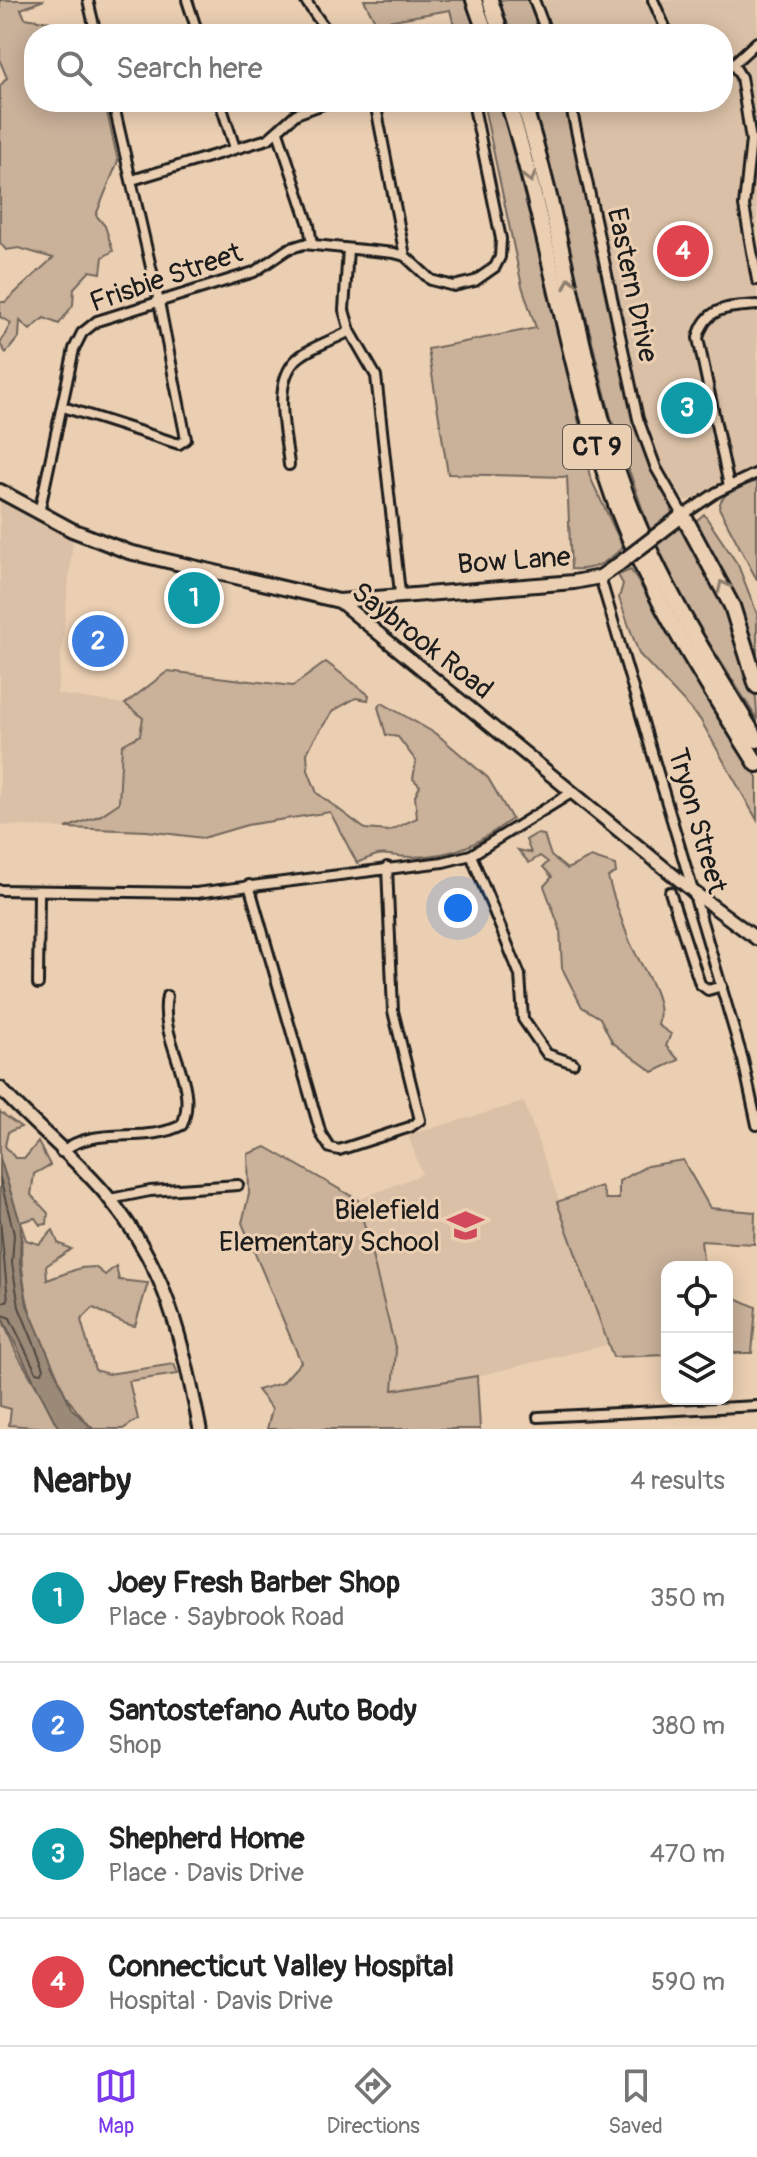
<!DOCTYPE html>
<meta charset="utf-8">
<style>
body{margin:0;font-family:Pangolin,sans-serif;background:#f2f2f2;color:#222}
.controls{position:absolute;right:24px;bottom:24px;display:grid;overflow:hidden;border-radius:16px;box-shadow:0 4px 20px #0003}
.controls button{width:72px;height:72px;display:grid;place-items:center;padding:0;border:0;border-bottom:2px solid #e0e0e0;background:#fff;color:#222;font:40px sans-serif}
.you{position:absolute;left:458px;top:908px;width:28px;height:28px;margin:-20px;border:6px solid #fff;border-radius:50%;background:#1a73e8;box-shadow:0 0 0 12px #1a73e833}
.badge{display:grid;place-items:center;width:52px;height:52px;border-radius:50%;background:#7c3aed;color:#fff;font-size:26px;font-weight:700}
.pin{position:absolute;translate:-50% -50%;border:4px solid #fff;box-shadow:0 2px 8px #0006}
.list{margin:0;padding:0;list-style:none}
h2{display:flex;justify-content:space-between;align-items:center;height:104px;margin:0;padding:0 32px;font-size:34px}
h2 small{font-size:26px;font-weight:400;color:#767676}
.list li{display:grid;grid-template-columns:52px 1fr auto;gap:24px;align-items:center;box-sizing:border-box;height:128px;padding:0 32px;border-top:2px solid #e0e0e0}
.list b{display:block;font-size:30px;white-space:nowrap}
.list p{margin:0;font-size:26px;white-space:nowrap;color:#767676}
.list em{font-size:26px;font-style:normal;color:#767676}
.icon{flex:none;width:44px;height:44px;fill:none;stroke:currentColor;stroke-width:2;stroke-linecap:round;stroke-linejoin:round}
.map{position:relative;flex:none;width:757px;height:1429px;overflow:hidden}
.search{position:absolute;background:#fff;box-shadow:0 4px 20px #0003;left:24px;right:24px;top:24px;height:88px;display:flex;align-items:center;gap:20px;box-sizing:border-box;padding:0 28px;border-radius:32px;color:#767676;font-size:30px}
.sheet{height:616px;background:#fff}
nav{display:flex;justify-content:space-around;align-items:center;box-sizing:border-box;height:112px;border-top:2px solid #e0e0e0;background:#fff;font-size:22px;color:#767676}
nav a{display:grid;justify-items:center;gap:4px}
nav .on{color:#7c3aed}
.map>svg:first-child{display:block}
.built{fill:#dac0a6}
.green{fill:#c9b19a;stroke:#72665b;stroke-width:2}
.water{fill:#9c8a79;stroke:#695e54;stroke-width:2}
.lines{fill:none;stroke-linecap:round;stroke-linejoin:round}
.shore{stroke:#4f4841;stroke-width:2}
.street-casing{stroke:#1c1c1c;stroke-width:14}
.secondary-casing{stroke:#1c1c1c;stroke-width:17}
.primary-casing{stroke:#1c1c1c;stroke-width:18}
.highway-casing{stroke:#1c1c1c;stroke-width:20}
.street{stroke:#ebcfb2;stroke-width:8}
.secondary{stroke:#ebcfb2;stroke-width:11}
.primary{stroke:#ebcfb2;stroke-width:12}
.highway{stroke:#ebcfb2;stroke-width:14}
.primary-bridge-casing{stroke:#1c1c1c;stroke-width:18;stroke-linecap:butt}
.primary-bridge{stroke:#ebcfb2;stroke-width:12}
.oneway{stroke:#8e7e6e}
.labels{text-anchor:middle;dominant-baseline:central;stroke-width:6;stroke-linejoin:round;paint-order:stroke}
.shield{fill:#ebcfb2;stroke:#5a5249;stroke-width:2}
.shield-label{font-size:26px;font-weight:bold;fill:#1c1c1c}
.street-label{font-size:28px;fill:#1c1c1c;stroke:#ebcfb2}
.poi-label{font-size:28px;fill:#1c1c1c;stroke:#ebcfb2;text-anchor:end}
</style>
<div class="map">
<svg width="757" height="1429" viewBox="0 0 757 1429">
<rect width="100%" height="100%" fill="#ebcfb2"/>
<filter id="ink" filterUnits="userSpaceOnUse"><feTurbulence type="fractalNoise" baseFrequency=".0125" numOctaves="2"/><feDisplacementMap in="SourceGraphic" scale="16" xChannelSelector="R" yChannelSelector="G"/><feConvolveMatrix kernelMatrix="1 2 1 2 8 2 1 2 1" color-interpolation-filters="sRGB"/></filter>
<g filter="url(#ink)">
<g class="built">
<path d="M542,0H757V468L687,501L676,493L649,436L577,102H723V34H555Z"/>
<path d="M0,498L73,540L57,694L125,704L143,718L141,735L122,745L119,803L101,815L66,828L0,825Z"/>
<path d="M524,1102L610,1344L477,1376L392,1391L396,1350L358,1200L422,1174L408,1135Z"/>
</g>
<g class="green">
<path d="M0,0H44L21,9L25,18L50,22L57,34H34V102H88L91,108H106L118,161L96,215L105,226L113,251L103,257L101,273L90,271L74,288L73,305L59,324L44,318L30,330L20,321L19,337L6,353L0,344L11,323L0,317V302H5L53,258L19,248L6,250L0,243V86L7,78L0,61Z"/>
<path d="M364,0H465L477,34H456L450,10L376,23Z"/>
<path d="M499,0H528L540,34H511Z"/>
<path d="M483,102H500L562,341L590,477L623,547C608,562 594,571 571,569L567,477L448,474L428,349L536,328L522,286Z"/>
<path d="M533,102H566L632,416L650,469L672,506L671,515L650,531L611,418Z"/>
<path d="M757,481V580L719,508C721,490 742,487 757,481Z"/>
<path d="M704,514L738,565L757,614V656L745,620L696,521Z"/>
<path d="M679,526L686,528C718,587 757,650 757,719L691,614L656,544Z"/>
<path d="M631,570L757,777V820L700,719L639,654L619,598L623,584L618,575Z"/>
<path d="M326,662L369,695L368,700L356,698L333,711L313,741L307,753L308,770L317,793L365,829L389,831L417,818L415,796L420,786L413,779L416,761L398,737L386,735L378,707L382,703L438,735L488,778L512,819C477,844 457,856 412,857C382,857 389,848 357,863L330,812L247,825L203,838L147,831L66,828L101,815L119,803L122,745L140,735L143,718L125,704L168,671L293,686Z"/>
<path d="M536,834L544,835L551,856L567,869L591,857L615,865L616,873L608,877C613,897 621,918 628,937C637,963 667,996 658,1025L671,1034L666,1046L679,1060L653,1072L612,1042L600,1018L582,1007L562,968L560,929L544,886L552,877L543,867L548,862L540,856L529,863L518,850L531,853L526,840Z"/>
<path d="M0,1112L21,1127L8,1132L5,1146L15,1158H25L38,1142L50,1165L34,1174L31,1195L48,1213L47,1224L40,1225L35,1218L20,1222L26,1240L39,1244L53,1230L58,1243L71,1249L46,1266L47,1280L80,1268L95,1267L105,1275L116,1266L119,1280L148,1283L135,1326C119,1324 108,1314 93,1308L81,1320L95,1370L108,1374L174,1364L178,1374L129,1381L138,1419L123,1429H93C47,1384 17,1299 22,1235L0,1233Z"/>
<path d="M266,1147L358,1200L396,1351L393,1390L477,1376L480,1429H267L272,1409L257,1390L282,1383L301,1362L242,1223L249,1194L248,1154Z"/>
<path d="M683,1160L710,1208L755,1212L754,1244L701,1241L704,1267H667V1355L613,1357L557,1202L601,1186L606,1199H619V1181L647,1166Z"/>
<path d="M727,1294L756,1307L752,1353H727Z"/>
<path d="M0,1314L16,1352L61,1429L9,1425L11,1409L0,1406Z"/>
</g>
<path class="water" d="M0,1158L21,1225L20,1263L27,1305L71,1408L93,1429H61L56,1424L0,1314Z"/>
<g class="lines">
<g class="shore">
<path d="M0,1178L14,1234L12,1263L19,1307L44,1368L42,1373L36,1372L10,1318L0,1314"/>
<path d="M0,1219L8,1300L0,1304"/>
</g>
<defs>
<g id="street">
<path d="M88,0L96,34"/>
<path d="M187,0L198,34"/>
<path d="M305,0L329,34"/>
<path d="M534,0L547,34"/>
<path d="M653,0L668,34"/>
<path d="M723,64H733L741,77L751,140L744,206L757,280"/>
<path d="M733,64L757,42"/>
<path d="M220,102L235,148"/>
<path d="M375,102L405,256"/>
<path d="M570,102L638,419L656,468L683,515L717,492L757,473"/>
<path d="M278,132L309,225L312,244"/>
<path d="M132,180L268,139L296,114L329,102"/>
<path d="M348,249L344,310L350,331L376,376L400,593"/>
<path d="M63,407L179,444L186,439L159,302L113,102"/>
<path d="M289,465C286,434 272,386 295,361C307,348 334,340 350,331"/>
<path d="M729,486L698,338C706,306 729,307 757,305"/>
<path d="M39,513L74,349L82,333L97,321L254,272L288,249L304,244L394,253L405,256L431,280L454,286L475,281L495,267L500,257L501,239L473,102"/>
<path d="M600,577L743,1060L757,1125"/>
<path d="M471,855L520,975L523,1019L547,1054L573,1063"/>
<path d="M249,885L321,1134L330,1148L339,1150L410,1127L420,1120L393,1011L387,867"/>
<path d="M0,890L196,893L443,862L471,855L571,793"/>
<path d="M670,892L700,984L708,990L722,986"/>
<path d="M38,984L39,891"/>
<path d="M61,1152C96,1124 144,1145 182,1125C200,1083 158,1040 167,996"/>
<path d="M110,1199L150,1191L238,1185"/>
<path d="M538,1417L757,1406"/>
</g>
<g id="secondary">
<path d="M339,601L695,893L757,939"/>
<path d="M0,1088C34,1126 76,1158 108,1197C168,1269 182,1341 200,1429"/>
</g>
<g id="primary">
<path d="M0,491L72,530L129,552L339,601L574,582L600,577L619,564"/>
<path d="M662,531L683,515"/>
</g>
<g id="highway">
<path d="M474,0L486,34"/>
<path d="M490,0L501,34"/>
<path d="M508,102C549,232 567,368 613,496C647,592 703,678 757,764"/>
<path d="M523,102C564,231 579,368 626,495C659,582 708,660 757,740"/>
<path d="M683,515L732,606L757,686"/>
</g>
</defs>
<use href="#street" class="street-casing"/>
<use href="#secondary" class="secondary-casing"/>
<use href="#primary" class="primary-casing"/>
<use href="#highway" class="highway-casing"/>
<use href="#street" class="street"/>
<use href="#secondary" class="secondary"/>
<use href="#primary" class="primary"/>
<use href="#highway" class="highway"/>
<defs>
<path id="primary-bridge" d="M619,564L662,531"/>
</defs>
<use href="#primary-bridge" class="primary-bridge-casing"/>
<use href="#primary-bridge" class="primary-bridge"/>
</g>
<defs><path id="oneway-chevron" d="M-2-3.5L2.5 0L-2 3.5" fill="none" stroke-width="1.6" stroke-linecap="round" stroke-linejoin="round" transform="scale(2)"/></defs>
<g class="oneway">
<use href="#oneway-chevron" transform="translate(530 177) rotate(75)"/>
<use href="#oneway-chevron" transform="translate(570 283) rotate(-103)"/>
<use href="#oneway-chevron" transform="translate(723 586) rotate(-115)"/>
</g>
</g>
<defs>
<symbol id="school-bare" viewBox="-9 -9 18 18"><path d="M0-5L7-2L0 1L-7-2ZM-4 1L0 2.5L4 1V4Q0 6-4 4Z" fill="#d1495b" stroke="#ebcfb2" stroke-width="2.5" paint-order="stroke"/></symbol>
</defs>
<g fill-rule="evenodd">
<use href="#school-bare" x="440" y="1200" width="51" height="51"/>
</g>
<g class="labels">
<rect class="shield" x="563" y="425" width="68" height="44" rx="6"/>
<g class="shield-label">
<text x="597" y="447">CT 9</text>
</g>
<g class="street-label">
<text transform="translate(166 278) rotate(-19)">Frisbie Street</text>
<text transform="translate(632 285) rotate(78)">Eastern Drive</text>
<text transform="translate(514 561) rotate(-4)">Bow Lane</text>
<text transform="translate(422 641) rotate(38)">Saybrook Road</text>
<text transform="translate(697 821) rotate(74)">Tryon Street</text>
</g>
<g class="poi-label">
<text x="440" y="1210">Bielefield<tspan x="440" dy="32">Elementary School</tspan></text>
</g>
</g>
</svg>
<div class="controls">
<button><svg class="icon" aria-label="locate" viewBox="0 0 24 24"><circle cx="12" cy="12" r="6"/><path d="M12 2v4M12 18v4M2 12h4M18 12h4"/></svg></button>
<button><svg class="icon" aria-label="layers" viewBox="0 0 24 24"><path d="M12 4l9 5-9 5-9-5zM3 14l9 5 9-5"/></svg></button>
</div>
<div class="you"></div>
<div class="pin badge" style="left:194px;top:598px;background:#0f9aa8">1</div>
<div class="pin badge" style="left:98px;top:641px;background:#3f7fe0">2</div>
<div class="pin badge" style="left:687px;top:408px;background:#0f9aa8">3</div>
<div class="pin badge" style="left:683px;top:251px;background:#e0444e">4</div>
<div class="search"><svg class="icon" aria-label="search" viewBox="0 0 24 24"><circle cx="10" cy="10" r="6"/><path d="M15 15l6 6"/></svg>Search here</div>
</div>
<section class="sheet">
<h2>Nearby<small>4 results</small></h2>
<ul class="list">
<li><span class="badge" style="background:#0f9aa8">1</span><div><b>Joey Fresh Barber Shop</b><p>Place · Saybrook Road</p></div><em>350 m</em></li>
<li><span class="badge" style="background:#3f7fe0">2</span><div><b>Santostefano Auto Body</b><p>Shop</p></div><em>380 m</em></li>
<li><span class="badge" style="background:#0f9aa8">3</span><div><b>Shepherd Home</b><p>Place · Davis Drive</p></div><em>470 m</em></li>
<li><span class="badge" style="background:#e0444e">4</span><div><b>Connecticut Valley Hospital</b><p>Hospital · Davis Drive</p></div><em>590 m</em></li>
</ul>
</section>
<nav>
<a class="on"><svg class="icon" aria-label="map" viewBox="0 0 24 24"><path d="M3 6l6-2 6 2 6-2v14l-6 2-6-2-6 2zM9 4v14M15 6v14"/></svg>Map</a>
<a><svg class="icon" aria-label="directions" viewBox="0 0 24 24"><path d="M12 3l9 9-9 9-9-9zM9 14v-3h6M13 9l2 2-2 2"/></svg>Directions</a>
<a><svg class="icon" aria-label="saved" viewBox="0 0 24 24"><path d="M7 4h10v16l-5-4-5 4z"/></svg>Saved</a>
</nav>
